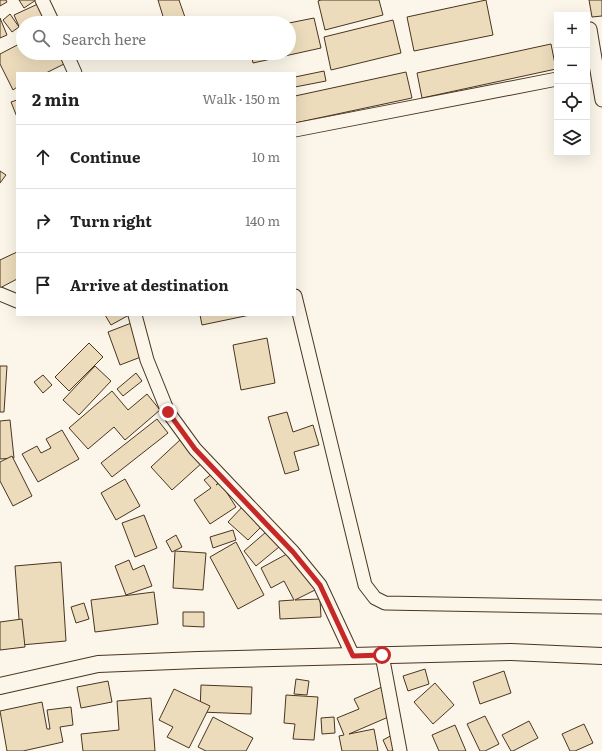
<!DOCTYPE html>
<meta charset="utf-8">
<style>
body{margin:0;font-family:Literata,serif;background:#f2f2f2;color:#222}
.controls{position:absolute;right:12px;top:12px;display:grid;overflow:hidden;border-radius:0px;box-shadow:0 4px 16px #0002}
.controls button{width:36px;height:36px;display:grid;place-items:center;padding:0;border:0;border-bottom:1px solid #e0e0e0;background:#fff;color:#222;font:20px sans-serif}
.stop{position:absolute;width:12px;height:12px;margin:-9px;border:3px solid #c62828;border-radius:50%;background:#fff}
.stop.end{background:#c62828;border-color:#fff;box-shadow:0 1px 4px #0008}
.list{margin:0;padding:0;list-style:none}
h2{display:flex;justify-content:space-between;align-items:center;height:52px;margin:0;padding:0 16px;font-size:17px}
h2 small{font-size:13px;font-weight:400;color:#767676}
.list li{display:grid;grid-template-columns:26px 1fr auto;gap:12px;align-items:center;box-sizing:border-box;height:64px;padding:0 16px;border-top:1px solid #e0e0e0}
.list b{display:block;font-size:15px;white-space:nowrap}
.list em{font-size:13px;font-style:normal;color:#767676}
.icon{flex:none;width:22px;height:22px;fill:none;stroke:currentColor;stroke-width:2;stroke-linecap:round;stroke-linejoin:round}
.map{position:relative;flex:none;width:602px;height:751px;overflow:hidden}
.search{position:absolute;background:#fff;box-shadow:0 4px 16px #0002;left:16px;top:16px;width:280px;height:44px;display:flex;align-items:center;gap:10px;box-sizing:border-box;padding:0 14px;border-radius:22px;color:#767676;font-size:15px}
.panel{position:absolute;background:#fff;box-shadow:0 4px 16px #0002;left:16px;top:72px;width:280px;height:244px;border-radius:0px}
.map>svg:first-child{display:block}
.building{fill:#ecdcbc;stroke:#4a3520}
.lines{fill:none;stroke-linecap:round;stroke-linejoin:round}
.minor-casing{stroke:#4a3520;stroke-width:15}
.tertiary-casing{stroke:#4a3520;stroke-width:18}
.minor{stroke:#fbf6e9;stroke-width:13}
.tertiary{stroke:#fbf6e9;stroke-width:16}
.route{stroke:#c62828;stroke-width:5}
</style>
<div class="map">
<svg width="602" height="751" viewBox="0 0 602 751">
<rect width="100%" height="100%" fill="#fbf6e9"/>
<g class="building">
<path d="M0,0H6L7,2L0,6Z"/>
<path d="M19,0H36L24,8Z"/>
<path d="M158,0H179L187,23H165Z"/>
<path d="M321,0H379L383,15L325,30L318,1Z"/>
<path d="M486,0L493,35L414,51L407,17Z"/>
<path d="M589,0H602V16L592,17Z"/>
<path d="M40,3L47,20L40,23H23V30L21,31L14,15Z"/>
<path d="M10,14L19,27L12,32L3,20Z"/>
<path d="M0,18L7,35L0,38Z"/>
<path d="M314,18L321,48L253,63L251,53H289V23Z"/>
<path d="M393,20L401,53L331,70L324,37Z"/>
<path d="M23,42V53H65L70,61L46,73H17V87L13,90L0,64V54Z"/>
<path d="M551,44L556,69L422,98L417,73Z"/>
<path d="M324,71L326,81L295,87V77Z"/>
<path d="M406,72L412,98L295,123V96Z"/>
<path d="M17,100V117L11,102Z"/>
<path d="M0,171L6,175L0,183Z"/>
<path d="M17,252V279L0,288V260Z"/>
<path d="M105,315H129L111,325Z"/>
<path d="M200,315H250L202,325Z"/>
<path d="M134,322L146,355L120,365L108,332Z"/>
<path d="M267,338L275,383L241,390L233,345Z"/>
<path d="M89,343L103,357L69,391L55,377Z"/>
<path d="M0,366H7L4,412H0Z"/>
<path d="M95,366L111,381L79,415L63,400Z"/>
<path d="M136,373L142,381L123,396L117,389Z"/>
<path d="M43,375L52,385L43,393L34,382Z"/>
<path d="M112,391L128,410L147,394L160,410L125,440L114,427L88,449L69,428Z"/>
<path d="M287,412L293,432L313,425L319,445L294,452L299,470L285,474L268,417Z"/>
<path d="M157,419L168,433L112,477L101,463Z"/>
<path d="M10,420L14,458L0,459V421Z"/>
<path d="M62,430L79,459L38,482L22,454L37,446L41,453L51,448L46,439Z"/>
<path d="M181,439L203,462L172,490L151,467Z"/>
<path d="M12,456L32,496L13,506L0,481V462Z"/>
<path d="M217,470L224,478L216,485L220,482L236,507L210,524L194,500L211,488L204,480Z"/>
<path d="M125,479L140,506L116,520L101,493Z"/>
<path d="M245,504L264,524L248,540L228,522Z"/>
<path d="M144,515L157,548L135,557L122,523Z"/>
<path d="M233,530L236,540L213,548L210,537Z"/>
<path d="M266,532L279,547L256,566L244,551Z"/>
<path d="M176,535L182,547L172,552L166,541Z"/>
<path d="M236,542L264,595L238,609L210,557Z"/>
<path d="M296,549L317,589L295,600L320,599L321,617L280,619L279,601L294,600L284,581L271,588L261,568Z"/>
<path d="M175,551L206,553L203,590L173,588Z"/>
<path d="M129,560L133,570L144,565L152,586L126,595L115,566Z"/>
<path d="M61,562L66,641L21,645L15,566Z"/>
<path d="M154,592L158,624L95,632L91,600Z"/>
<path d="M84,603L89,619L76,623L71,607Z"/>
<path d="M183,612H204V627L183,626Z"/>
<path d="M22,619L25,647L0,650V622Z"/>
<path d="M425,669L429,684L408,691L403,676Z"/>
<path d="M504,671L511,693L480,704L473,682Z"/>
<path d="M296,679L309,681L307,695L294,694Z"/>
<path d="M108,681L112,702L81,708L77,687Z"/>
<path d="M435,683L454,705L433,724L414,702Z"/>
<path d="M201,685L252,687L251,714L200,712Z"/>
<path d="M382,687L393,715L349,734L374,729L378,751H342L339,736L344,735L337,718L359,709L354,699Z"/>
<path d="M174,689L210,706L189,748L167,737L173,727L159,720Z"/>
<path d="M286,695L318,697L314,740L293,739L295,724L284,723Z"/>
<path d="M151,698L155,751H83L81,734L119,730L117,701Z"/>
<path d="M42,702L47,729H50L47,710L71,707L73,725L60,727L63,742L23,751H7L0,711Z"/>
<path d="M485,716L499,744L485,751H480L467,724Z"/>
<path d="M213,717L253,738L246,751H206L198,747Z"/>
<path d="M334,717L335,733L322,734L321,718Z"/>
<path d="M529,721L538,738L513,751H511L502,735Z"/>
<path d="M584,724L593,743L575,751H570L562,734Z"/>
<path d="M455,725L466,751H439L432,735Z"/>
<path d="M394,734L403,751H388L383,740Z"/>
</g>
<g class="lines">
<defs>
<g id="minor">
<path d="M42,0L53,23"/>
<path d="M590,29L602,100"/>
<path d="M66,53L75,73"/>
<path d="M295,130L557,79"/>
<path d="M0,294L17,301"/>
<path d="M295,296L365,585L375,598L385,603L602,607"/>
<path d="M135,315L147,360L168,412L195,449L293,552L320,585L353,656"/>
<path d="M382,655L400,751"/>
</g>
<path id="tertiary" d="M0,686L98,664L198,660L511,652L602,656"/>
</defs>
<use href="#minor" class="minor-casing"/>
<use href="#tertiary" class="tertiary-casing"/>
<use href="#minor" class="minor"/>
<use href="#tertiary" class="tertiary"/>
</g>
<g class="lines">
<path class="route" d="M168,412L195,449L293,552L320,585L353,656L382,655"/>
</g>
</svg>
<div class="controls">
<button>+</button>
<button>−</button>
<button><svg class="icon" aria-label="locate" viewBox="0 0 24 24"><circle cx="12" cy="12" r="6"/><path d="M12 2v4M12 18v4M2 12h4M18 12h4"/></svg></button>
<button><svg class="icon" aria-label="layers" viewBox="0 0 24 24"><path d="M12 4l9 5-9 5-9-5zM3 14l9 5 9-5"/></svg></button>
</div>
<div class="stop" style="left:382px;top:655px"></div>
<div class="stop end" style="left:168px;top:412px"></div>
<div class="search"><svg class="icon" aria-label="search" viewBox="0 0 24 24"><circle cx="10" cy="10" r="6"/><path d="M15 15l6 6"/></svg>Search here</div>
<section class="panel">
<h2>2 min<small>Walk · 150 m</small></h2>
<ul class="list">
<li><svg class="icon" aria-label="ahead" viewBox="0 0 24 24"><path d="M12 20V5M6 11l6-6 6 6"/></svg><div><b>Continue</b></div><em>10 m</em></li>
<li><svg class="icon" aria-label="right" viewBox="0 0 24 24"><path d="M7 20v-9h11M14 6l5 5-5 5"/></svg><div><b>Turn right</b></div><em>140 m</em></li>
<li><svg class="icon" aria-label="arrive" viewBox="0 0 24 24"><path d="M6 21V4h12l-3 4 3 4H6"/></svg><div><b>Arrive at destination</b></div></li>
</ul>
</section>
</div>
